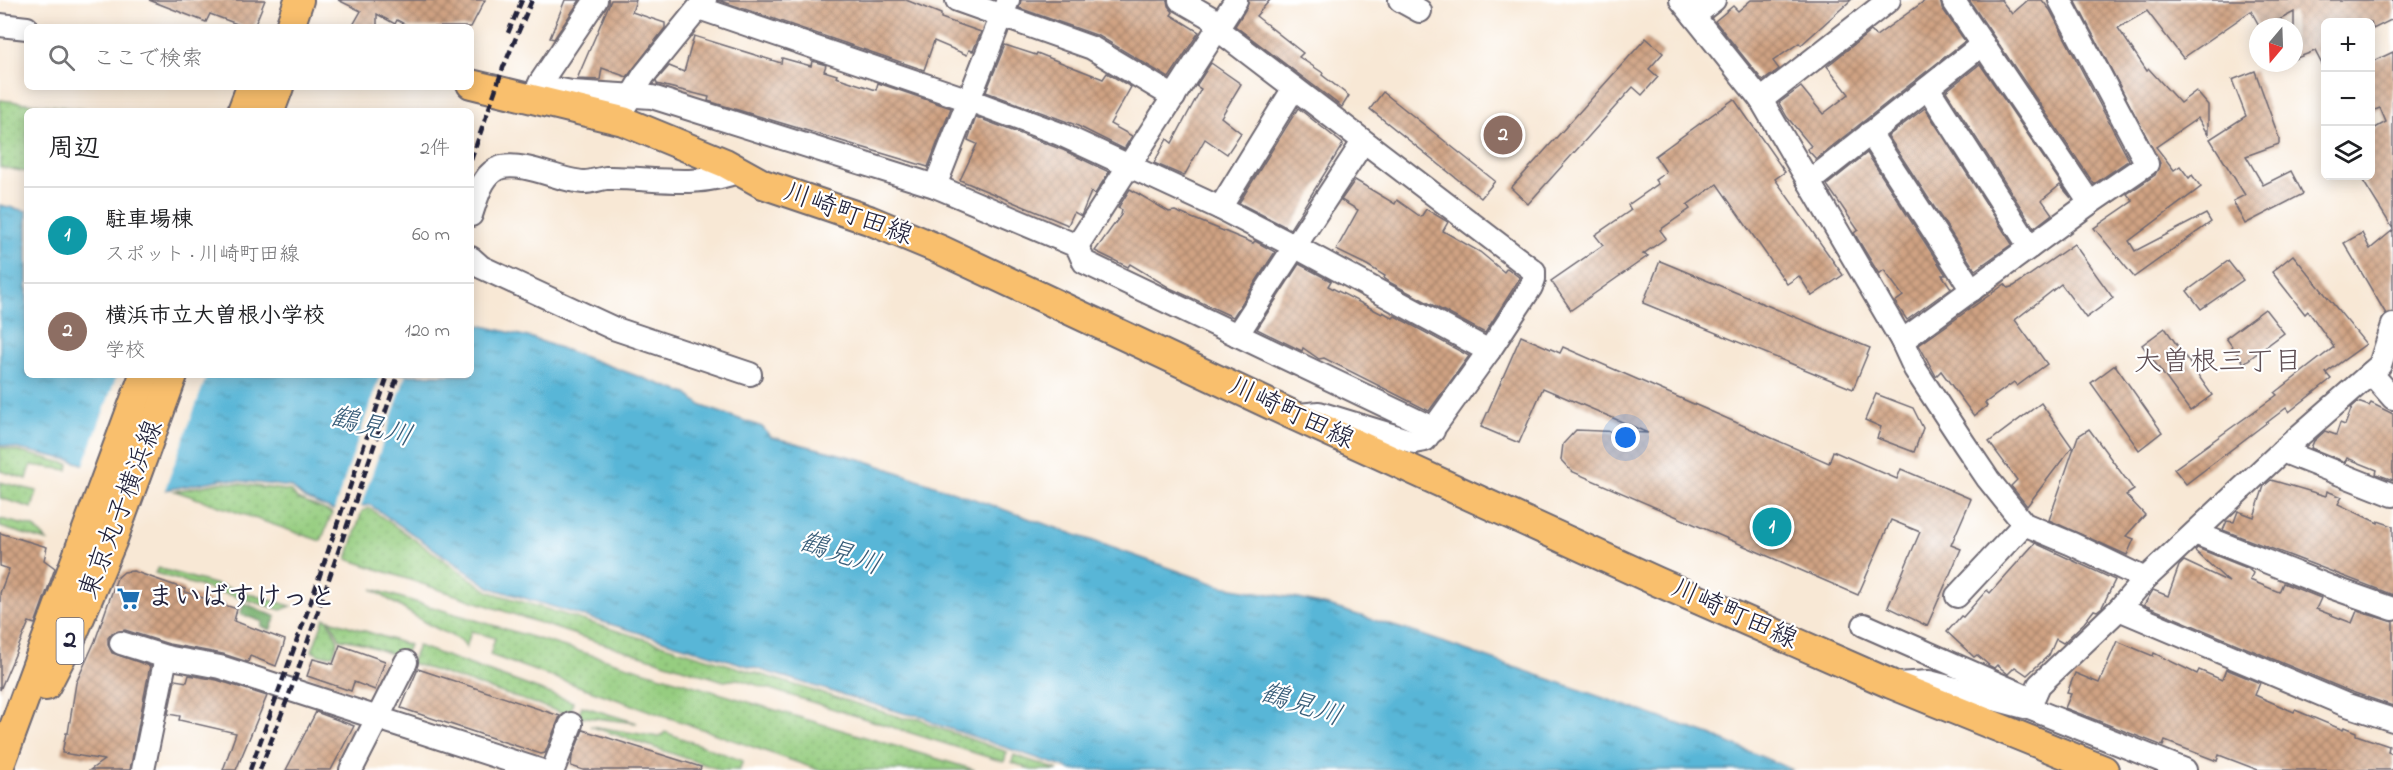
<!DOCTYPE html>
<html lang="ja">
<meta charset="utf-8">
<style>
body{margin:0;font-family:"Indie Flower","Klee One",sans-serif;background:#f6f6f6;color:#202124}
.controls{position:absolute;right:18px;top:18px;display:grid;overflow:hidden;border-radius:9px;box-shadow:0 3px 15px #0003}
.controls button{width:54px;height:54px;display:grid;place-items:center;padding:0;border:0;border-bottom:2px solid #e0e0e0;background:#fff;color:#202124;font:30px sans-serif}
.compass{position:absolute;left:2249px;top:18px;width:54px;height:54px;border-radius:50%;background:#fff;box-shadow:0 3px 15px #0003;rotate:199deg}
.you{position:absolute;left:1626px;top:438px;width:21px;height:21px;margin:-15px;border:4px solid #fff;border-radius:50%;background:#1a73e8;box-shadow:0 0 0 9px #1a73e833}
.badge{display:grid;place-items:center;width:39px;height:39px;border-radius:50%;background:#1f6fb2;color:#fff;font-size:20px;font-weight:700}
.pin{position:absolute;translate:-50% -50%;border:3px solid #fff;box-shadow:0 2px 6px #0006}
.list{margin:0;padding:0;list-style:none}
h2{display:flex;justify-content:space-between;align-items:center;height:78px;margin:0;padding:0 24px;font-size:26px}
h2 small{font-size:20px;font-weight:400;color:#757577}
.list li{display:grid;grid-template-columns:39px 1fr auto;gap:18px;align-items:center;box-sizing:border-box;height:96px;padding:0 24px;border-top:2px solid #e0e0e0}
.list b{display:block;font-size:22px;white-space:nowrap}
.list p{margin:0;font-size:20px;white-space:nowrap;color:#757577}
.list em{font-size:20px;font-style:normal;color:#757577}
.icon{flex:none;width:33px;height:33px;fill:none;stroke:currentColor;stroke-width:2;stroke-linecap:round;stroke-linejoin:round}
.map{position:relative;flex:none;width:2393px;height:770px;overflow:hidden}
.search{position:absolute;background:#fff;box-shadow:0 3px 15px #0003;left:24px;top:24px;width:450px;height:66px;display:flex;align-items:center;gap:15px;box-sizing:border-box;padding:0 21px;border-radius:9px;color:#757577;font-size:22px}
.panel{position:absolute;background:#fff;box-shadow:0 3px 15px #0003;left:24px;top:108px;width:450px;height:270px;border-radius:9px}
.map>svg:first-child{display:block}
.grass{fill:url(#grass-dots);stroke:#5c785e;stroke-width:1.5}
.forest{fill:url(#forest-firs);stroke:#4d6954;stroke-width:1.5}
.water{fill:url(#water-ripples);stroke:#3e6c89;stroke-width:1.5}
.pier{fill:#f8e8d5}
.building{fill:url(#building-cross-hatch)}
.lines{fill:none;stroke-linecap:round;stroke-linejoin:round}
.minor-casing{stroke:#6d6771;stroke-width:26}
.major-casing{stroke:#6d6771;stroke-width:32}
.minor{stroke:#fff;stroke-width:22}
.major{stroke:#f9bf6d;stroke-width:28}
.rail{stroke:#22223b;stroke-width:4.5;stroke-dasharray:9 4.5;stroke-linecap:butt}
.labels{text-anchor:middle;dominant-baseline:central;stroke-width:4.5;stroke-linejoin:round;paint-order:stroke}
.shield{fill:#fff;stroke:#646476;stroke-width:1.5}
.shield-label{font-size:26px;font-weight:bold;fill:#22223b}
.street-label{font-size:27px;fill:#22223b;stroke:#fff}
.poi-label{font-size:27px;font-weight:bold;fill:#22223b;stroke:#fff;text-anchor:start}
.neighbourhood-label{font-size:28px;fill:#5f4f54;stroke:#fff}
.water-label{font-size:28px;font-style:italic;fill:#385d79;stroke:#fff}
</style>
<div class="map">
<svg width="2393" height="770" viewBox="0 0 2393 770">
<defs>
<pattern id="grass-dots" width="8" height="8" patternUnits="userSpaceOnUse" patternTransform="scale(1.5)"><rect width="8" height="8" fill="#96cd80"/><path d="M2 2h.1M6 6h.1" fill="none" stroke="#81b070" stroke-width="1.8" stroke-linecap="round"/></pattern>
<pattern id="forest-firs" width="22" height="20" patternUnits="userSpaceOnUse" patternTransform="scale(1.5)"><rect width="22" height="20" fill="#78b06e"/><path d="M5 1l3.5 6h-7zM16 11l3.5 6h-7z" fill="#628f5c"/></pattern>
<pattern id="water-ripples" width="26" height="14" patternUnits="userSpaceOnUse" patternTransform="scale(1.5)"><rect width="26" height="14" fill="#59b6d7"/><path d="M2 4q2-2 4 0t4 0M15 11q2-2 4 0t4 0" fill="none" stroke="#4994b0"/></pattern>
<pattern id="building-cross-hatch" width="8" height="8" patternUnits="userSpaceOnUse" patternTransform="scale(1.5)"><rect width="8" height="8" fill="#d0a383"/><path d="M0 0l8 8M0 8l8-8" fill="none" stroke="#a8846c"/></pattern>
</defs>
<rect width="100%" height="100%" fill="#fff"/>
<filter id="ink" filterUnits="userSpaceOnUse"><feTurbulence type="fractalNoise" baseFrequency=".0167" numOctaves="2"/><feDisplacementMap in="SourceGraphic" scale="12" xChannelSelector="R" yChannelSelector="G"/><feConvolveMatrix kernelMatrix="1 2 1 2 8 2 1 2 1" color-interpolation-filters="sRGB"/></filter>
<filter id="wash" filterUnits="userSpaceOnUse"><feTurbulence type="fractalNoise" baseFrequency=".008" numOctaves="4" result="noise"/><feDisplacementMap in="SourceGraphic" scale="24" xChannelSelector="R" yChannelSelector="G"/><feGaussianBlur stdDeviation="1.35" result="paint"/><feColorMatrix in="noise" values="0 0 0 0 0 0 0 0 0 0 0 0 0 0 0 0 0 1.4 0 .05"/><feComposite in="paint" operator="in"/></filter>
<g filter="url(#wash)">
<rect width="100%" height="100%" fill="#f8e8d5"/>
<g class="grass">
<path d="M0,100L95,111H27V172L0,167Z"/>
<path d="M0,447L69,464L68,470L31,465L27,479L0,471Z"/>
<path d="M0,482L37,491L32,508L0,498Z"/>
<path d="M225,482L291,491L297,499L332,513L321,541L175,491Z"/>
<path d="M369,508L490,592L903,718L921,719L930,725L1007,752L1004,762L738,679L724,681L582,637L347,559L362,511Z"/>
<path d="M0,519L34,527L47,541L0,527Z"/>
<path d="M158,568L291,606L281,610L155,573Z"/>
<path d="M372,589L975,770H819L490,655L495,638L471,631L466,648L462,641L426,623Z"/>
<path d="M324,618L328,620L338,641L333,655H319L312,651Z"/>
<path d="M330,620L409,645L403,658L358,642L340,639Z"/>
<path d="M418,646L573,702L569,715L411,663Z"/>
<path d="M582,706L637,723L578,716Z"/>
<path d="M590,726L659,737L665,732L743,761L739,770H721Z"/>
<path d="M1014,755L1058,770H1031L1012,762Z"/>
</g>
<path class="forest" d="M244,603L276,617L270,630L261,626L263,622L240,614Z"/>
<path class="water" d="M0,205L27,211V375H471V323L532,338L687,394L702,406L762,427L771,437L863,460L1221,586L1299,599L1332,607L1419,634L1710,735L1793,770H1072L933,723L923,716L906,714L491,588L370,505L332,510L304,498L291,487L224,479L165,490L70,460L0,445Z"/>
<g class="pier">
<path d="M117,375H207L164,492L83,467Z"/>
<path d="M380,375H406L360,509L333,513Z"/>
</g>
<g id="blocks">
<g class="building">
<path d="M149,0H265L254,27H245L210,14L206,22Z"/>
<path d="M338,0H485L471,27H410L397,20L395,24L377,14V27H352L361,11Z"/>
<path d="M565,0H580L554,39L550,38Z"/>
<path d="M611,0H636L632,12L665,23V28L627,77L602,68L600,80L577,79Z"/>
<path d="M718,0H906L941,14V18L981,32L973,51L969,50L967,55L934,41L924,70Z"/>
<path d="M1021,0H1167L1168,6L1173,12L1171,15L1199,32L1169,78L1099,36L1019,8Z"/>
<path d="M1249,0H1270L1256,16L1303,53L1299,57L1323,73L1322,75L1349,96L1342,107L1235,26L1247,7Z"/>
<path d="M1751,0H1851L1801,45L1799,43L1773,61L1779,69L1763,81L1715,21L1733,6L1738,11Z"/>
<path d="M1926,0H1940L1942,8L1965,41L1816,159L1807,149L1811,146L1787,117L1779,103L1801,87L1823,114L1849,94L1827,66L1871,31L1876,36Z"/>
<path d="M1969,0H2001L2012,14L2028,0H2042L2050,10L2129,160L2094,184Z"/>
<path d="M2075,0H2393V19L2373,29L2371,22H2325V70L2315,51L2294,59V12L2266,27H2260L2251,11L2183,58L2147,11L2118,28L2147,71L2149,69L2180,103L2196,91L2208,105V135L2198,118L2156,147L2174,170L2180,166L2189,178L2192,175L2201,187L2129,241L2135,251L2206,214L2211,222L2134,277L2094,228L2133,201L2127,194L2155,175L2160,163Z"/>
<path d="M694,36L781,63L782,58L811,66L812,61L826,65L824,71L837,75L836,77L876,90L878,83L951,108L928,167L708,101L709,97L657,84L656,81L669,66L684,72Z"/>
<path d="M1646,38L1663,53L1649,69L1658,77L1642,95L1633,87L1528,204L1511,188Z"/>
<path d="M1005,45L1036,55L1037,53L1103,79L1107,73L1131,87L1110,124L1132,136L1124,149L1076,125L986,92Z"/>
<path d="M2393,52V229L2360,176H2370V131L2386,122L2380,108L2370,112V63Z"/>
<path d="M1211,63L1241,84L1221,117L1241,133L1227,154L1205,139L1184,176L1154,163L1167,139L1172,143L1201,89L1196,86Z"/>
<path d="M1980,64L2071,198L2060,185L2042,200L2052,214L2034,228L1946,91Z"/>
<path d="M2255,71L2279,138V144L2246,156L2263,185L2291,171L2303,194L2245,224L2233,201L2245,195L2210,139L2246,116L2232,80Z"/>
<path d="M1383,92L1495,181L1481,198L1370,109Z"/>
<path d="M1734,99L1785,172L1775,179L1843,275L1812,296L1799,276L1787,284L1717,184L1687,205L1690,209L1660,230L1666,238L1643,254L1648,256L1571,310L1551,281L1603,245L1595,235L1631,210L1628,205L1658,184L1655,180L1666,172L1655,156Z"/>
<path d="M1298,108L1343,144L1290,229L1239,203Z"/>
<path d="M1925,108L2012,244L1975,270L1888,136Z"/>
<path d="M976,117L1063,150L1109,172L1095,194L1091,192L1081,216L1074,212L1068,225L960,180L977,144L968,140Z"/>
<path d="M1867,153L1946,275H1942L1951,288L1907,320L1895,302L1903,296L1884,270L1879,274L1877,271L1854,233L1858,230L1827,185Z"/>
<path d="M1355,180L1395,204L1397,200L1421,217L1426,209L1448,222L1443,231L1480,252L1504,272L1507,268L1520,278L1485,333L1391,283L1384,278L1385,276L1367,265L1336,250L1358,210L1341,200Z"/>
<path d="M1130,189L1169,212L1175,211L1253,243L1255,241L1275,252L1233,317L1170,288L1130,264L1128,267L1095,251L1121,215L1122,210L1118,208Z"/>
<path d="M2393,230V312L2386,314L2344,243L2362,233L2370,249Z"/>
<path d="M2074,244L2113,298L2086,318L2061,284L2015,320L2047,364L2017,386L2014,382L1985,403L1987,406L1974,416L1941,371L1936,376L1919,345L2005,284L2008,288L2014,286Z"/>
<path d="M2293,255L2366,344L2326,373L2331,379L2289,412L2286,408L2186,484L2174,469L2277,395L2275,393L2334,347L2308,311L2305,314L2272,272Z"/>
<path d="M1660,261L1870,348L1853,389L1643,303Z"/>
<path d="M2228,261L2243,280L2201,309L2187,291Z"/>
<path d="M1299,264L1331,281L1328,286L1382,314L1383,312L1393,318L1395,316L1469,356L1429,411L1324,358L1319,359L1303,348L1302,351L1257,329Z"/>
<path d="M2265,309L2284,333L2244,363L2226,338Z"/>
<path d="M2165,328L2212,395L2190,411L2142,345Z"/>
<path d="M1521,336L1560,353L1563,347L1829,463L1833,451L1897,479L1901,469L1971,499L1951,545L1961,549L1927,626L1888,607L1920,532L1891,520L1858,595L1571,471L1561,460L1563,444L1576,430L1648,433L1543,388L1519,443L1481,427Z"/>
<path d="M2115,365L2162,432L2139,450L2091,383Z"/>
<path d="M1876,394L1913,408L1923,428L1914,452L1877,438L1881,427L1865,420Z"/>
<path d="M2358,402L2369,406L2371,403L2393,414V480L2376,474L2377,470L2347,458L2345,462L2311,448L2314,441L2325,431L2336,435L2340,423L2345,425L2352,407Z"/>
<path d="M2041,403L2072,447L2027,506L2011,486L2017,480L1989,442Z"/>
<path d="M2089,429L2134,490L2126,495L2145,515L2126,536L2134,539L2127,555L2049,520L2078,436Z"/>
<path d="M2271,480L2326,496L2327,491L2342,497L2338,504L2378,523V521L2393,526V595L2223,530L2227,521L2234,522L2238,511L2254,517L2264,486Z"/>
<path d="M0,533L47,547L44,560L55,568L35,624L29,622L0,690V593L9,569L0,566Z"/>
<path d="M2035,543L2115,580L2102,607L2097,611L2094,610L2084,623L2063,643L2056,639L2049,655L2027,675L2015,667L2008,674L1997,665L1994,668L1990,666L1977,655L1974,657L1947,632L1961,616L1963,617L1987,590L1990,593Z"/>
<path d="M2197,548L2247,568L2253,573L2250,580L2279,592L2283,583L2321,598L2316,609L2352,623L2357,611L2393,622V706L2349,691L2144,605L2153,590L2168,596L2179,566L2184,561L2229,582L2195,551Z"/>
<path d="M133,571L185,589V592L237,609L234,621L285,640L283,647L276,666L250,656L248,662L223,654L169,644L125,630L112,633L108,638V645L112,653L150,666L130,770H90L104,760L62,753L66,733H68L76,683L95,641L117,578L124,572Z"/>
<path d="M2117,641L2153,656L2154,653L2197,674L2199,670L2222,680L2226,669L2260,683L2255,695L2294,712L2295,710L2343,730L2344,727L2356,732V735L2389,746L2388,752L2393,754V770H2258L2219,755L2217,761L2165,741L2163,746L2065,708L2071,694L2067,693L2075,673L2099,683Z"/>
<path d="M340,645L385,661L375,690L354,682L351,691L307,676L313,659L333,664Z"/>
<path d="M418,669L560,716L545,753L541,754L401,708Z"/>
<path d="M189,675L217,680L267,696L236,770H223L236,733L179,720L180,716L168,714L175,680L187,682Z"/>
<path d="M316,712L354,726L331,770H286Z"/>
<path d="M583,730L701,767L700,770H583L571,766L572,757Z"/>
</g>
</g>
</g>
<g filter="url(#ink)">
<use href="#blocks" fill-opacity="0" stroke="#6d6771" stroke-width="1.5"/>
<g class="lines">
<defs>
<g id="minor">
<path d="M957,0L1092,48L1174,97"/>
<path d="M1180,0L1213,19L1217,29L1534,271V279L1531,287L1489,351L1425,440L1414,442L1319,413L1299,415"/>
<path d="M1400,0L1420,11"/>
<path d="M1681,0L1761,100L1902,341L1915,369L1963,442L1988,479L2024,524L2072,544L2145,579"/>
<path d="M1953,0L2090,203"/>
<path d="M699,8L969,100L1060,134L1220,208L1296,247L1489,351"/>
<path d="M1694,16L1714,0"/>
<path d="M0,25L27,28"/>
<path d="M539,86L572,92L652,97L935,186L1077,246L1084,262L1424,424L1433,431"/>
<path d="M1928,88L2030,247"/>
<path d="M534,97L540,83L596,0"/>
<path d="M1761,100L1889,0"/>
<path d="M625,106L644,75L705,0"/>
<path d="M1870,133L1972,290"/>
<path d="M1809,182L1983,44"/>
<path d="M935,186L1008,0"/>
<path d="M1220,208L1294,88"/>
<path d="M471,215C477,198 482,172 502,167C527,162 559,181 584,182C591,182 599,179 606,178C650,177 697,189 739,171"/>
<path d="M1077,246L1236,0"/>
<path d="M471,258L481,267L613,328L750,374"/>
<path d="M1237,335L1363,142"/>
<path d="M1902,341L2090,203L2147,164L2060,0"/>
<path d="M2371,373L2393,398"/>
<path d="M2282,451L2393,495"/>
<path d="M2195,533L2328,586L2393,609"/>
<path d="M1957,596L2024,524"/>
<path d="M2119,609L2344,704L2393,720"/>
<path d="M1864,625L2025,696"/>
<path d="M121,643L166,657L220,667L539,770"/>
<path d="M1896,684L1929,682L2029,708L2039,685L2119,609L2145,579L2282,451L2380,365L2393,325"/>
<path d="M2029,708L2185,770"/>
<path d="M143,770L166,657"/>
<path d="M351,770L406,662"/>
<path d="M553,770L571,724"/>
</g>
<g id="major">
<path d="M290,27L299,0"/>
<path d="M471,84L623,121L725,163L763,184L869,220L941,250L1295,416L1656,581L1891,684L2104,770"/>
<path d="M242,111L251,87"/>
<path d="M270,111L279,87"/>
<path d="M46,686L73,634L113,539L173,375"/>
<path d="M0,765L144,375"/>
</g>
</defs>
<use href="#minor" class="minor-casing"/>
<use href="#major" class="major-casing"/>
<use href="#minor" class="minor"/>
<use href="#major" class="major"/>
<g class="rail">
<path d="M508,33L522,0"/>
<path d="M471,160L503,68L532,0"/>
<path d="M250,770L308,610L388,375"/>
<path d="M260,770L295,679L398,375"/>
</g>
</g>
</g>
<defs>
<symbol id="supermarket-bare" viewBox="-9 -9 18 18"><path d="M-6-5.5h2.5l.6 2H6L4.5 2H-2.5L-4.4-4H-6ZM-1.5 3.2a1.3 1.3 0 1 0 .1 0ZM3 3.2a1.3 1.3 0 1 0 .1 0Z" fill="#1f6fb2" stroke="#fff" stroke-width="2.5" paint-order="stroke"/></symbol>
</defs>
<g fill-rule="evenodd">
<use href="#supermarket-bare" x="112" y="582" width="33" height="33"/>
</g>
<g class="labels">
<rect class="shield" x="56.5" y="618" width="27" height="46" rx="4.5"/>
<g class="shield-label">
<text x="70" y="641">2</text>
</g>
<g class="street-label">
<text transform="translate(848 215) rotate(20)">川崎町田線</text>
<text transform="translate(1291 414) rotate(25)">川崎町田線</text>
<text transform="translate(122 510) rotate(-69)">東京丸子横浜線</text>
<text transform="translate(1734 615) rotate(24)">川崎町田線</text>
</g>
<g class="poi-label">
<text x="147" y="598">まいばすけっと</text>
</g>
<g class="neighbourhood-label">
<text x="2218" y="363">大曽根三丁目</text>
</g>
<g class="water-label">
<text transform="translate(371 428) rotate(15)">鶴見川</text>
<text transform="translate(840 555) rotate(18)">鶴見川</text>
<text transform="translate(1301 706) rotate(18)">鶴見川</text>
</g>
</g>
</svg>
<div class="controls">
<button>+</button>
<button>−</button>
<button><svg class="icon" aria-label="layers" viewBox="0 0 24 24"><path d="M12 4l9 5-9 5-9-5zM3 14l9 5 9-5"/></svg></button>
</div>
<svg class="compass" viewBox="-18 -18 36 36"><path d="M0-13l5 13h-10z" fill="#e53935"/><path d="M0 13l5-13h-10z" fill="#757577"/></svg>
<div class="you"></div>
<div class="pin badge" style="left:1772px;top:527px;background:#0f9aa8">1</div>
<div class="pin badge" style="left:1503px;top:135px;background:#8d6e63">2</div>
<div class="search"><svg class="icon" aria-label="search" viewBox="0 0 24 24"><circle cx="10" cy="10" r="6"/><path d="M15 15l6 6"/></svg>ここで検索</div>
<section class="panel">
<h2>周辺<small>2件</small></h2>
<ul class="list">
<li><span class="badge" style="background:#0f9aa8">1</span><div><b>駐車場棟</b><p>スポット · 川崎町田線</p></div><em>60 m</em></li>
<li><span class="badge" style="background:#8d6e63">2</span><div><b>横浜市立大曽根小学校</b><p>学校</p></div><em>120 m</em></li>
</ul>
</section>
</div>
